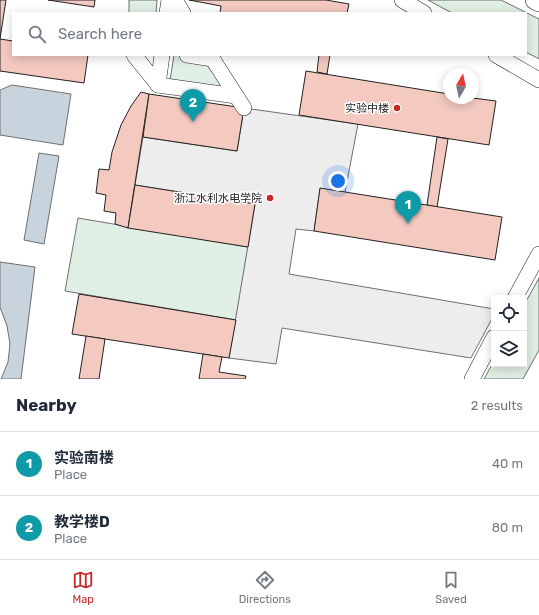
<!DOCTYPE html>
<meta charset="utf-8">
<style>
body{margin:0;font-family:Rubik,"Noto Sans SC",sans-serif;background:#f2f2f3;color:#1f2937}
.controls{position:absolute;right:12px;bottom:12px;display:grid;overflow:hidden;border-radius:0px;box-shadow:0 2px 10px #0003}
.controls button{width:36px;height:36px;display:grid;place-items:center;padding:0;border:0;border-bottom:1px solid #e0e1e3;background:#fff;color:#1f2937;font:20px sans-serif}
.compass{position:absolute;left:443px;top:68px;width:36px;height:36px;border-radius:50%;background:#fff;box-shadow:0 2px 10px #0003;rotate:9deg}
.you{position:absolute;left:338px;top:181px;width:14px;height:14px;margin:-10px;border:3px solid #fff;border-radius:50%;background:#1a73e8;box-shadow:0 0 0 6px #1a73e833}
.badge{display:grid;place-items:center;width:26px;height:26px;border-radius:50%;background:#c62828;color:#fff;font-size:13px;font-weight:700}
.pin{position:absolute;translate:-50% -33px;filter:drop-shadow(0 1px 2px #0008)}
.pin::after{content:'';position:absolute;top:21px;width:14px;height:12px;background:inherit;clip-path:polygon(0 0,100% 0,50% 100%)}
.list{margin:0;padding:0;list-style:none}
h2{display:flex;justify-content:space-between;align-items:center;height:52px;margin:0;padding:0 16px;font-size:17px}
h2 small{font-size:13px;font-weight:400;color:#747a83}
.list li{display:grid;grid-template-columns:26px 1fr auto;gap:12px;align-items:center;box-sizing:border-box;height:64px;padding:0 16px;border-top:1px solid #e0e1e3}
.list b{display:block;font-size:15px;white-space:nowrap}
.list p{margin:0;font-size:13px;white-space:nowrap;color:#747a83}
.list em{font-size:13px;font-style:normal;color:#747a83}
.icon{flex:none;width:22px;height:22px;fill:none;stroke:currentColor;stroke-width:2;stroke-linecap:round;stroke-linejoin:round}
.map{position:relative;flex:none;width:539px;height:379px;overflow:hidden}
.search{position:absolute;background:#fff;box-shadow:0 2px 10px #0003;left:12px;right:12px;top:12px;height:44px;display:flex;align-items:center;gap:10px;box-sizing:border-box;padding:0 14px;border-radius:0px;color:#747a83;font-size:15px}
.sheet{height:180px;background:#fff}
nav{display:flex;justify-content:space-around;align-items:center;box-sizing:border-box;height:56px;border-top:1px solid #e0e1e3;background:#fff;font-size:11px;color:#747a83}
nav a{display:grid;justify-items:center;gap:2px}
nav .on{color:#c62828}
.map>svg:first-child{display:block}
.green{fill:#e0efe3;stroke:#6f6f6f}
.parking{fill:#ededed;stroke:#6f6f6f}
.water{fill:#c7d3dd;stroke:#6f6f6f}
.building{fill:#f3c9c0;stroke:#222}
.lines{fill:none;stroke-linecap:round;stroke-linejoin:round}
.minor-casing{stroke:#222;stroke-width:16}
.major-casing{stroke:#222;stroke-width:20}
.minor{stroke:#fff;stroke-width:15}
.major{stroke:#fff;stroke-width:19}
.poi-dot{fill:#c62828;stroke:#fff;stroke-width:1.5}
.labels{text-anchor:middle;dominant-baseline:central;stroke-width:3;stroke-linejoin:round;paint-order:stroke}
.poi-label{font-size:11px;fill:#222;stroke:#fff;text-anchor:end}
</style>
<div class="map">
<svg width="539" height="379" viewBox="0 0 539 379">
<rect width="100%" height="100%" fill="#fff"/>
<g class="green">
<path d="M129,0H157L156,13H129Z"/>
<path d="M428,0H501L539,19V59L526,52V13H452Z"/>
<path d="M174,55H200L228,94L169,87Z"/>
<path d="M78,218L248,247L236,320L65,291Z"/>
<path d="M539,278V350L523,379H484L494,361V364H524V305Z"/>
</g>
<path class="parking" d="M244,108L358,124L345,192L320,189L314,231L296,229L289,274L494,309V315L471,358L282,328L276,364L229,358L255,204L135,185L143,137L237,151Z"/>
<g class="water">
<path d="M12,85L71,94L63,145L0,135V90Z"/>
<path d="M39,153L59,156L44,244L24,240Z"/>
<path d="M0,262L35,267L21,379H1L8,362L10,344L7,326L0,307Z"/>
</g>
<g class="building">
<path d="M0,0H6L0,39L13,41V55H88L84,83L0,71Z"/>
<path d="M48,0H95L94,7Z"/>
<path d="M189,0H326L349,4L347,13H220L221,6Z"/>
<path d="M319,55H330L327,74L317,72Z"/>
<path d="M306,71L449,94V98H473L496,101L489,145L299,115Z"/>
<path d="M141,92L149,94L128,228L115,224L116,213L104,211L106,195L96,193L99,169L109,170L112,152L121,125L131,106Z"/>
<path d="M149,94L244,108L237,151L143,137Z"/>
<path d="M437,137L448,139L437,207L427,205Z"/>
<path d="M135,185L255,204L248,247L128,228Z"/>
<path d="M320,188L502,217L495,260L314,231Z"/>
<path d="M79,294L236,320L229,358L72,334Z"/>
<path d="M86,336L105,339L99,379H79Z"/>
<path d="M203,354L222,357L219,372L246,376L245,379H199Z"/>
</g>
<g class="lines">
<defs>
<g id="minor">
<path d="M175,0L183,13"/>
<path d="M402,0L424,13"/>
<path d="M167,13L169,0"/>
<path d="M134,55L158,85L162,55"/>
<path d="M187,55L213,59"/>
<path d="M210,55L244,108"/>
<path d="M496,55L539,80"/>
<path d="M158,85L236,96"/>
<path d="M515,298L539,254"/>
<path d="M472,379L494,337"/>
</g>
<path id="major" d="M535,0L539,2"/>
</defs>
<use href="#minor" class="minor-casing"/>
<use href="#major" class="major-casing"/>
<use href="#minor" class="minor"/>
<use href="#major" class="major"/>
</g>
<g class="poi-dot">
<circle cx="397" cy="108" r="4"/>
<circle cx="270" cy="198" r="4"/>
</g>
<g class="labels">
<g class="poi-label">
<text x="389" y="108">实验中楼</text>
<text x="262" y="198">浙江水利水电学院</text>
</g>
</g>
</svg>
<div class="controls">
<button><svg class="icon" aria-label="locate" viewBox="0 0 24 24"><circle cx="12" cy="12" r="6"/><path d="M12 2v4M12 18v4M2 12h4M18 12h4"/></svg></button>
<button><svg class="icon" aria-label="layers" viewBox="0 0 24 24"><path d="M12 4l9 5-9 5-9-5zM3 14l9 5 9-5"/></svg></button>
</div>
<svg class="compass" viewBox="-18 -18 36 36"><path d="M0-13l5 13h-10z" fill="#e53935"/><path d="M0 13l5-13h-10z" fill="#747a83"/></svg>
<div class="you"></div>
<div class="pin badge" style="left:408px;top:224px;background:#0f9aa8">1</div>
<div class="pin badge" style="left:193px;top:122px;background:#0f9aa8">2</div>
<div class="search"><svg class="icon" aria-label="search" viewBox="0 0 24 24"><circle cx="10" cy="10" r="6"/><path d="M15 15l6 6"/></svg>Search here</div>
</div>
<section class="sheet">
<h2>Nearby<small>2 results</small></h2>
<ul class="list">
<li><span class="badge" style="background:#0f9aa8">1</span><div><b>实验南楼</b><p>Place</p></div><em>40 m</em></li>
<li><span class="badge" style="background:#0f9aa8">2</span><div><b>教学楼D</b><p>Place</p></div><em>80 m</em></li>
</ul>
</section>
<nav>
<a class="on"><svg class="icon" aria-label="map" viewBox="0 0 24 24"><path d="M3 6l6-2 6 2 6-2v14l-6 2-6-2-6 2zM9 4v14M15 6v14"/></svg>Map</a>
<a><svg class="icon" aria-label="directions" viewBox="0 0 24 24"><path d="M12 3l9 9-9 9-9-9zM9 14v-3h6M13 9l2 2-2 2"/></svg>Directions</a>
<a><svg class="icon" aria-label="saved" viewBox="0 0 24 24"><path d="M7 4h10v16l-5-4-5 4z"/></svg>Saved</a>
</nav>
